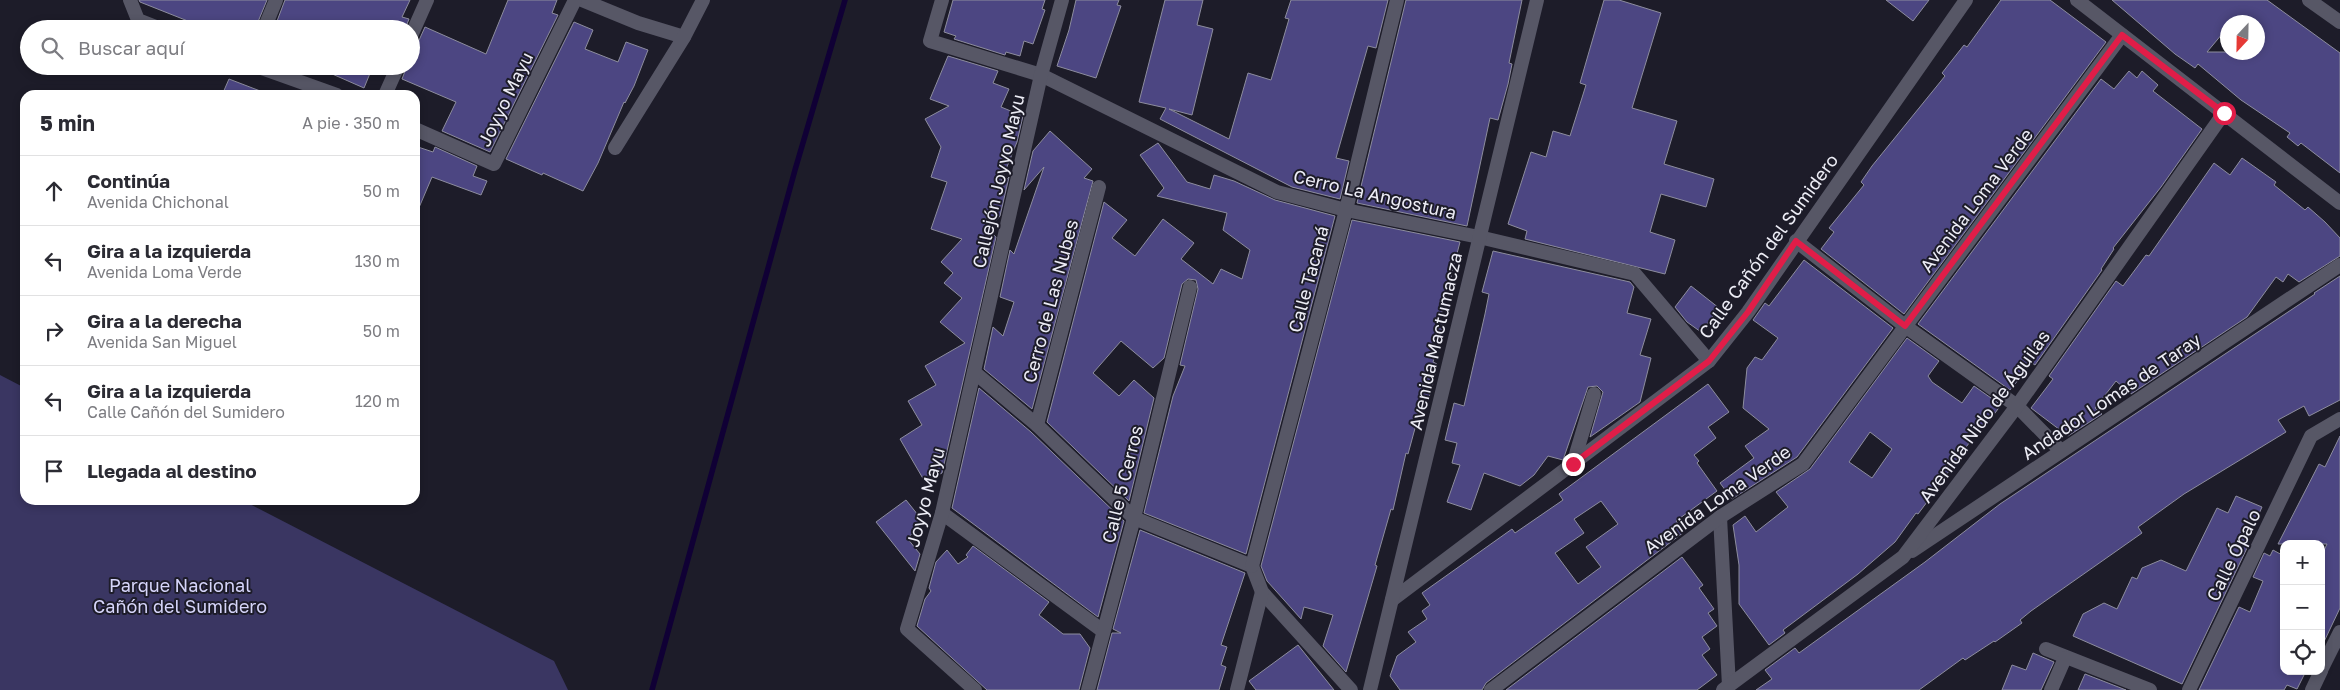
<!DOCTYPE html>
<html lang="es">
<meta charset="utf-8">
<style>
body{margin:0;font-family:"Golos Text",sans-serif;background:#f2f2f3;color:#2b2b33}
.controls{position:absolute;right:15px;bottom:15px;display:grid;overflow:hidden;border-radius:10px;box-shadow:0 2px 8px #0003}
.controls button{width:45px;height:45px;display:grid;place-items:center;padding:0;border:0;border-bottom:1px solid #e1e1e2;background:#fff;color:#2b2b33;font:25px sans-serif}
.compass{position:absolute;left:2220px;top:15px;width:45px;height:45px;border-radius:50%;background:#fff;box-shadow:0 2px 8px #0003;rotate:202deg}
.stop{position:absolute;width:15px;height:15px;margin:-11px;border:4px solid #e11d48;border-radius:50%;background:#fff}
.stop.end{background:#e11d48;border-color:#fff;box-shadow:0 1px 5px #0008}
.list{margin:0;padding:0;list-style:none}
h2{display:flex;justify-content:space-between;align-items:center;height:65px;margin:0;padding:0 20px;font-size:21px}
h2 small{font-size:16px;font-weight:400;color:#7c7c81}
.list li{display:grid;grid-template-columns:32px 1fr auto;gap:15px;align-items:center;box-sizing:border-box;height:70px;padding:0 20px;border-top:1px solid #e1e1e2}
.list b{display:block;font-size:19px;white-space:nowrap}
.list p{margin:0;font-size:16px;white-space:nowrap;color:#7c7c81}
.list em{font-size:16px;font-style:normal;color:#7c7c81}
.icon{flex:none;width:28px;height:28px;fill:none;stroke:currentColor;stroke-width:2;stroke-linecap:round;stroke-linejoin:round}
.map{position:relative;flex:none;width:2340px;height:690px;overflow:hidden}
.search{position:absolute;background:#fff;box-shadow:0 2px 8px #0003;left:20px;top:20px;width:400px;height:55px;display:flex;align-items:center;gap:12px;box-sizing:border-box;padding:0 18px;border-radius:28px;color:#7c7c81;font-size:19px}
.panel{position:absolute;background:#fff;box-shadow:0 2px 8px #0003;left:20px;top:90px;width:400px;height:415px;border-radius:15px}
.map>svg:first-child{display:block}
.green{fill:#3a3662}
.lines{fill:none;stroke-linecap:round;stroke-linejoin:round}
.stream{stroke:#100035;stroke-width:5.5}
.building{fill:#4c4682;stroke:#8d8d9e;fill-rule:evenodd}
.minor{stroke:#575766;stroke-width:14}
.tertiary{stroke:#575766;stroke-width:14}
.route{stroke:#e11d48;stroke-width:6}
.labels{text-anchor:middle;dominant-baseline:central;stroke-width:4;stroke-linejoin:round;paint-order:stroke}
.street-label{font-size:18px;fill:#ededf6;stroke:#1d1c29}
.park-label{font-size:18px;fill:#d6d5fa;stroke:#1d1c29}
</style>
<div class="map">
<svg width="2340" height="690" viewBox="0 0 2340 690">
<rect width="100%" height="100%" fill="#1d1c29"/>
<path class="green" d="M0,375L25,388V500H242L554,661L568,690H0Z"/>
<g class="lines">
<path class="stream" d="M652,690L795,170L845,0"/>
</g>
<g class="building">
<path d="M139,0H267L255,29H208L140,2Z"/>
<path d="M285,0H410L402,17L409,19L405,29H274Z"/>
<path d="M508,0H557L552,13L558,15L490,152L442,131L456,102L402,79L407,66H411V58L425,27L486,54Z"/>
<path d="M953,0H1045L1042,9L1045,10L1033,44L1024,41L1020,56L1006,52L1005,55L954,39L956,36L944,32Z"/>
<path d="M1076,0H1119L1117,5L1121,6L1096,78L1057,66L1069,30Z"/>
<path d="M1165,0H1203L1197,25L1213,29L1192,115L1169,109L1229,139L1248,73L1271,80L1289,19L1285,18L1291,0H1388L1376,48L1368,46L1336,158L1349,161L1340,199L1292,187L1160,119L1166,108L1139,102Z"/>
<path d="M1406,0H1522L1509,63L1512,64L1508,84L1498,120L1490,118L1467,226L1357,203Z"/>
<path d="M1604,0H1619L1661,13L1632,108L1677,121L1664,164L1714,179L1706,207L1661,194L1650,232L1675,240L1665,274L1525,239L1527,231L1508,224L1531,152L1546,157L1553,131L1570,136L1586,85L1580,83Z"/>
<path d="M1886,0H1929L1913,21Z"/>
<path d="M2001,0H2050L2106,42L1904,314L1821,249L1834,232L1829,228L1864,185L1861,182L1872,166L1945,76L1942,73L1964,45L1967,47Z"/>
<path d="M2112,0H2267L2340,53V173L2301,143L2298,146L2287,137L2290,133L2241,100L2198,64L2195,68L2175,54ZM2228,22H2258V52H2207L2228,27Z"/>
<path d="M574,22L593,30L585,49L618,62L626,42L648,50L634,86L625,103L624,102L598,163L583,191L543,173L542,175L506,159Z"/>
<path d="M948,56L998,71L993,83L1009,89L1001,107L1023,116L1017,142L998,189L1009,177L1000,216L988,230L996,237L942,473L925,482L900,439L922,425L908,401L936,385L925,366L965,343L940,322L962,298L944,283L953,273L941,262L962,239L931,229L947,182L931,177L941,147L925,119L949,106L930,99Z"/>
<path d="M314,66H373L364,88Z"/>
<path d="M2129,71L2137,78L2142,71L2158,85L2153,91L2202,129L2161,187L2113,248L2114,249L2101,269L2102,270L2035,365L2032,363L2010,390L1918,324L2101,79L2114,89Z"/>
<path d="M229,79L268,94V95H222Z"/>
<path d="M1050,131L1092,169L1084,178L1093,181L1032,409L984,369L993,327L1003,336L1014,302L1000,297L1010,250L1014,254L1044,167L1024,190L1033,151Z"/>
<path d="M1158,143L1187,182L1210,189L1214,175L1234,181L1275,200L1335,216L1246,554L1144,513L1173,396L1185,366L1180,365L1198,289L1196,280L1188,279L1182,284L1164,358L1153,368L1121,341L1093,373L1119,396L1134,380L1154,398L1129,501L1047,422L1104,202L1127,220L1112,238L1135,256L1163,219L1194,243L1181,259L1213,284L1221,269L1242,279L1250,250L1223,230L1227,213L1157,196L1164,188L1140,155Z"/>
<path d="M415,146L433,152L435,147L477,166L473,176L487,181L481,195L432,177L415,217Z"/>
<path d="M2242,158L2276,182L2274,185L2305,210L2308,207L2325,222L2340,238V256L2299,282L2288,274L2283,282L2276,277L2247,317L2131,394L2116,381L2095,408L2102,414L2068,436L2031,408L2053,379L2049,376L2116,281L2123,286L2146,255L2149,256L2214,163L2230,175Z"/>
<path d="M1352,220L1460,242L1439,323L1443,324L1433,362L1437,364L1433,383L1428,401L1423,399L1408,454L1406,453L1393,510L1391,509L1375,565L1377,566L1346,672L1323,646L1333,615L1304,607L1301,619L1267,581L1261,566Z"/>
<path d="M1493,251L1630,282L1634,287L1627,313L1651,319L1640,355L1651,358L1640,402L1590,437L1603,392L1597,386L1588,387L1563,460L1548,456L1534,475L1520,486L1484,473L1471,510L1447,502L1460,465L1452,463L1457,443L1445,440L1454,403L1464,406L1485,314L1489,294L1482,292Z"/>
<path d="M1804,260L1893,328L1797,457L1732,499L1720,483L1754,458L1745,446L1769,429L1743,408L1747,368L1755,357L1762,360L1778,338L1753,320L1765,303L1769,306Z"/>
<path d="M2340,276V400L2309,416L2304,406L2278,420L2286,432L2184,494L2138,527L2142,533L2031,611L2020,620L2022,623L1995,642L1994,641L1965,660L1963,658L1919,690H1756L1772,679L1765,670L1795,648L1799,653L1925,562L2000,504L2315,294L2314,293Z"/>
<path d="M1691,286L1719,308L1701,332L1687,322L1675,307Z"/>
<path d="M1907,338L1939,361L1928,376L1932,382L1962,403L1974,386L2001,405L1989,421L1987,419L1974,436L1930,498L1918,514L1916,513L1895,542L1858,574L1783,630L1785,633L1769,645L1739,604V565L1733,525L1745,516L1756,532L1788,507L1776,492L1810,469ZM1870,432L1892,449L1872,478L1849,462Z"/>
<path d="M1708,384L1729,412L1708,427L1716,438L1694,455L1699,461L1697,463L1717,491L1676,521L1684,532L1486,683L1482,690H1400L1390,676L1397,656L1416,642L1408,632L1427,619L1422,611L1430,605L1422,593L1512,529L1515,533L1563,500L1559,494ZM1601,501L1618,524L1586,547L1601,567L1578,584L1555,553L1584,533L1574,519Z"/>
<path d="M979,388L1031,432L1124,521L1098,617L952,508Z"/>
<path d="M2340,436V608L2321,648V557L2327,544H2278L2319,464L2325,467Z"/>
<path d="M2236,496L2262,507L2245,545L2248,546L2182,684L2073,636L2083,614L2104,603L2117,609L2132,577L2137,579L2142,568L2161,560L2186,571L2217,508L2228,513Z"/>
<path d="M906,500L922,520L914,528L916,531L907,538L920,554L915,571L876,522Z"/>
<path d="M1140,530L1245,573L1221,645L1227,647L1221,665L1226,667L1219,690H1097L1112,633H1121L1113,629Z"/>
<path d="M973,546L1049,602L1039,615L1063,634H1080L1090,648L1079,690H987L917,626L925,599L931,591L929,588L936,562L947,550L958,564L968,557L966,555Z"/>
<path d="M2273,550L2284,556V671H2306L2297,689L2287,685L2284,690H2199L2239,607L2250,612L2263,581L2253,577L2264,553L2270,556Z"/>
<path d="M1682,557L1703,585L1699,588L1714,609L1708,613L1717,626L1702,637L1710,649L1702,655L1717,675L1697,690H1506Z"/>
<path d="M1298,645L1334,690H1256L1249,681Z"/>
<path d="M2033,653L2054,662L2041,690H2002L2012,665L2026,670Z"/>
<path d="M2085,674L2126,690H2078Z"/>
</g>
<g class="lines">
<g class="minor">
<path d="M130,0L138,20L161,29"/>
<path d="M582,0L638,23L684,37"/>
<path d="M942,0L930,41L1041,75L1277,192L1346,210L1479,237L1635,274L1709,361"/>
<path d="M2309,0L2340,22"/>
<path d="M264,29L276,0"/>
<path d="M411,36L427,0"/>
<path d="M256,66L337,95"/>
<path d="M385,95L398,66"/>
<path d="M415,129L494,164L575,0"/>
<path d="M615,148L684,37L703,0"/>
<path d="M1796,241L1905,326L2017,406L2061,451"/>
<path d="M974,372L1037,425L1134,518L1252,566L1262,592L1351,690"/>
<path d="M1037,425L1099,187"/>
<path d="M1573,464L1594,394"/>
<path d="M942,513L1103,631"/>
<path d="M1720,517L1729,686"/>
<path d="M1912,551L2340,265"/>
<path d="M1252,566L1346,210L1397,0"/>
<path d="M1392,600L1709,361L1748,312L1966,0"/>
<path d="M2046,649L2150,690"/>
<path d="M2321,670L2340,632"/>
<path d="M975,690L907,629L942,513L1041,75L1062,0"/>
<path d="M1088,690L1134,518L1190,287"/>
<path d="M1237,690L1262,592"/>
<path d="M1370,690L1537,0"/>
<path d="M1491,690L1720,517L1803,464L2122,35"/>
<path d="M1723,690L1903,557L2017,406L2224,113"/>
<path d="M2051,690L2065,658"/>
<path d="M2189,690L2311,436L2340,419"/>
<path d="M2312,690L2321,671"/>
</g>
<path class="tertiary" d="M2077,0L2340,203"/>
</g>
<g class="lines">
<path class="route" d="M1573,464L1709,361L1748,312L1796,241L1905,326L2122,35L2224,113"/>
</g>
<g class="labels">
<g class="street-label">
<text transform="translate(505 99) rotate(-64)">Joyyo Mayu</text>
<text transform="translate(998 181) rotate(-77)">Callejón Joyyo Mayu</text>
<text transform="translate(1375 194) rotate(13)">Cerro La Angostura</text>
<text transform="translate(1976 200) rotate(-53)">Avenida Loma Verde</text>
<text transform="translate(1768 246) rotate(-54)">Calle Cañón del Sumidero</text>
<text transform="translate(1308 279) rotate(-75)">Calle Tacaná</text>
<text transform="translate(1050 301) rotate(-75)">Cerro de Las Nubes</text>
<text transform="translate(1435 341) rotate(-77)">Avenida Mactumacza</text>
<text transform="translate(2111 396) rotate(-34)">Andador Lomas de Taray</text>
<text transform="translate(1984 416) rotate(-54)">Avenida Nido de Águilas</text>
<text transform="translate(1122 484) rotate(-76)">Calle 5 Cerros</text>
<text transform="translate(925 497) rotate(-75)">Joyyo Mayu</text>
<text transform="translate(1717 499) rotate(-35)">Avenida Loma Verde</text>
<text transform="translate(2233 555) rotate(-64)">Calle Ópalo</text>
</g>
<g class="park-label">
<text x="180" y="585">Parque Nacional<tspan x="180" dy="21">Cañón del Sumidero</tspan></text>
</g>
</g>
</svg>
<div class="controls">
<button>+</button>
<button>−</button>
<button><svg class="icon" aria-label="locate" viewBox="0 0 24 24"><circle cx="12" cy="12" r="6"/><path d="M12 2v4M12 18v4M2 12h4M18 12h4"/></svg></button>
</div>
<svg class="compass" viewBox="-18 -18 36 36"><path d="M0-13l5 13h-10z" fill="#e53935"/><path d="M0 13l5-13h-10z" fill="#7c7c81"/></svg>
<div class="stop" style="left:2224px;top:113px"></div>
<div class="stop end" style="left:1573px;top:464px"></div>
<div class="search"><svg class="icon" aria-label="search" viewBox="0 0 24 24"><circle cx="10" cy="10" r="6"/><path d="M15 15l6 6"/></svg>Buscar aquí</div>
<section class="panel">
<h2>5 min<small>A pie · 350 m</small></h2>
<ul class="list">
<li><svg class="icon" aria-label="ahead" viewBox="0 0 24 24"><path d="M12 20V5M6 11l6-6 6 6"/></svg><div><b>Continúa</b><p>Avenida Chichonal</p></div><em>50 m</em></li>
<li><svg class="icon" aria-label="left" viewBox="0 0 24 24"><path d="M17 20v-9H6M10 6l-5 5 5 5"/></svg><div><b>Gira a la izquierda</b><p>Avenida Loma Verde</p></div><em>130 m</em></li>
<li><svg class="icon" aria-label="right" viewBox="0 0 24 24"><path d="M7 20v-9h11M14 6l5 5-5 5"/></svg><div><b>Gira a la derecha</b><p>Avenida San Miguel</p></div><em>50 m</em></li>
<li><svg class="icon" aria-label="left" viewBox="0 0 24 24"><path d="M17 20v-9H6M10 6l-5 5 5 5"/></svg><div><b>Gira a la izquierda</b><p>Calle Cañón del Sumidero</p></div><em>120 m</em></li>
<li><svg class="icon" aria-label="arrive" viewBox="0 0 24 24"><path d="M6 21V4h12l-3 4 3 4H6"/></svg><div><b>Llegada al destino</b></div></li>
</ul>
</section>
</div>
